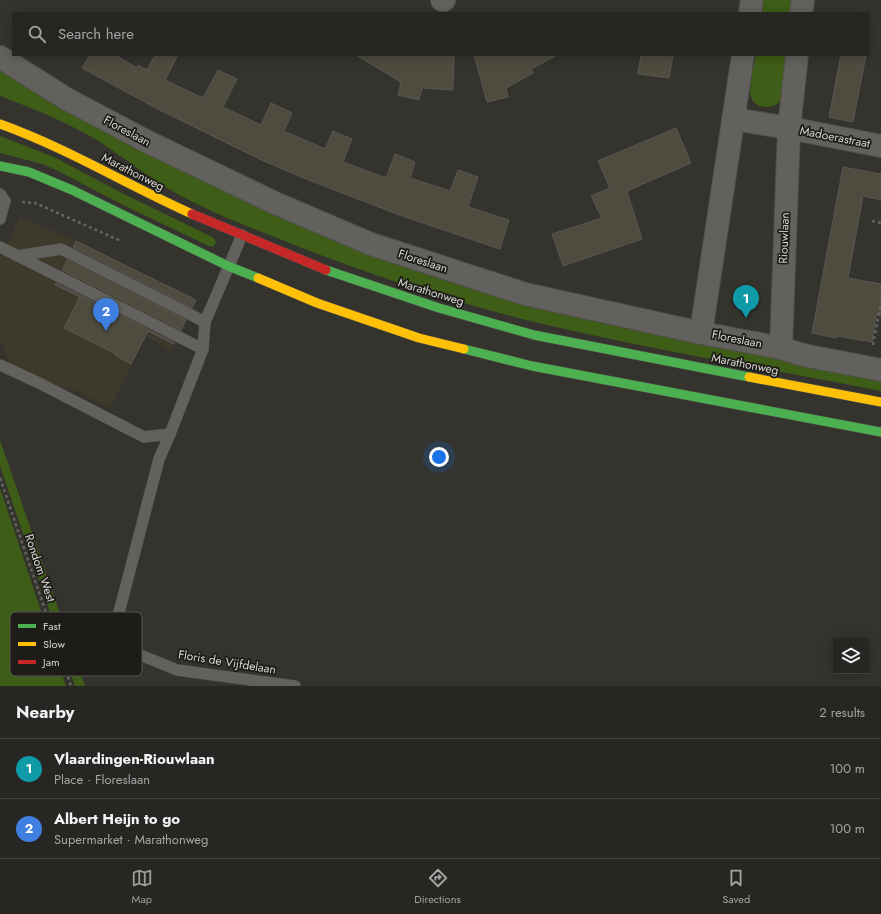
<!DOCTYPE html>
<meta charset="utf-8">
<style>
body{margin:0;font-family:Jost,sans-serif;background:#33322f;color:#f1f3f6}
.controls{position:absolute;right:12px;bottom:12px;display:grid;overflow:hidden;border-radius:0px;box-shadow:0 2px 10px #0003}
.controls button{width:36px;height:36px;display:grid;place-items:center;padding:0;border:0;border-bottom:1px solid #434340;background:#272622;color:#f1f3f6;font:20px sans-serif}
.you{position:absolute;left:439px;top:457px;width:14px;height:14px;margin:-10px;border:3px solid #fff;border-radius:50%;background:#1a73e8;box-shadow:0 0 0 6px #1a73e833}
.badge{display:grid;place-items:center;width:26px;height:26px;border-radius:50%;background:#9f9d98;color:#fff;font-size:13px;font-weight:700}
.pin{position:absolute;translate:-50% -33px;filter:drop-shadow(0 1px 2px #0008)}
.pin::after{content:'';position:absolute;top:21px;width:14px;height:12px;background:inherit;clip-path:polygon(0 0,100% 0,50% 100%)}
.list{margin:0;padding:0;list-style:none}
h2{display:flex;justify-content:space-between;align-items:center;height:52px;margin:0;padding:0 16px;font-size:17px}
h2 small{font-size:13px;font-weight:400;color:#a4a5a5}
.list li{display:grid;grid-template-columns:26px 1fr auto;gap:12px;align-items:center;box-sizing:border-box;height:60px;padding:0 16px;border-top:1px solid #434340}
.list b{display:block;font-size:15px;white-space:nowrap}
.list p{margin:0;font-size:13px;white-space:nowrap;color:#a4a5a5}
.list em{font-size:13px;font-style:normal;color:#a4a5a5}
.icon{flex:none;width:22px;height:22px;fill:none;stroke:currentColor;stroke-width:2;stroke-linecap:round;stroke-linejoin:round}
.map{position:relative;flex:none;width:881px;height:686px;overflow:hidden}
.search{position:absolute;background:#272622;box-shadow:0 2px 10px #0003;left:12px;right:12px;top:12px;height:44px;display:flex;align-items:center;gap:10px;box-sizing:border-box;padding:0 14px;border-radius:0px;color:#a4a5a5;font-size:15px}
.sheet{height:172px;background:#272622}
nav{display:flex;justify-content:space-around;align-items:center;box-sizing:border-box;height:56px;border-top:1px solid #434340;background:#272622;font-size:11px;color:#a4a5a5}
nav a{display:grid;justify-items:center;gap:2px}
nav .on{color:#9f9d98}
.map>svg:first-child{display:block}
.built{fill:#3e3a2b}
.green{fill:#3e5d16}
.building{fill:#4e4b3f;stroke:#585752}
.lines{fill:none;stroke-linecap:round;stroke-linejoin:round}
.lane-casing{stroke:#514f4b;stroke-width:12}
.street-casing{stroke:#514f4b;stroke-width:24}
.fast-casing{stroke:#514f4b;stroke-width:10}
.slow-casing{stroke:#514f4b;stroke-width:10}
.jam-casing{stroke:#514f4b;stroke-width:10}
.path{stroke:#646460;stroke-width:2.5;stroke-dasharray:3 3;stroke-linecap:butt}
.lane{stroke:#62615e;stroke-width:11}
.street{stroke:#62615e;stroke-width:22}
.fast{stroke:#4caf50;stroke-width:9}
.slow{stroke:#ffc107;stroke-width:9}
.jam{stroke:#c62828;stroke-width:9}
.labels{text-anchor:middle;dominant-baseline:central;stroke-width:3.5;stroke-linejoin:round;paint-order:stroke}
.street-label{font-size:12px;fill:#d8d6d1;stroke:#1d1c18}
.key{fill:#1d1c18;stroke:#555450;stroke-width:1}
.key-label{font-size:11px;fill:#d8d6d1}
</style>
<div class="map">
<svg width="881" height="686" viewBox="0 0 881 686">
<rect width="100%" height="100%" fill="#34332e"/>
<path class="built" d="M20,217L76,241L196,300L170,351L146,335L110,408L72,389L70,391L9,363L0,339V258Z"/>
<g class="green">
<path d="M764,0H792L791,13H762Z"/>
<path d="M756,55H787C786,64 786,88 784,95C778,112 751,111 750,92C750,80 754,67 756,55Z"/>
<path d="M0,67L152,155L219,189L258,206L527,304L592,321L642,332L881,377V391C764,368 646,349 530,321C451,301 373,276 297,246C256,230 211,213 172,191C144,175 119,153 90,136C62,120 31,108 0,96Z"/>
<path d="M0,136L54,157L118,191L214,238L216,242L214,246L211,247L127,207L54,169L42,164L0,153Z"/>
<path d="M0,440L85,686H75L0,466Z"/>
<path d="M0,488L66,686H0Z"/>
</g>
<g class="building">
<path d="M90,55H115L137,68L138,65L147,70L155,55H178L165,80L203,98L218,70L237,79L223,107L261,125L271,103L292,113L284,131L325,149L333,131L352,139L343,162L386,178L395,154L415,162L410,178L450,191L458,170L478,177L468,207L509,220L500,249L402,216L311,181L259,159L152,106L82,68Z"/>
<path d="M356,55H454L453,90L422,88L419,100L398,95L401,82Z"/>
<path d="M474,55H557L531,69L533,73L506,88L508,97L487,102Z"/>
<path d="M641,55H673L669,78L638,74Z"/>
<path d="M841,55H866L853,122L829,117Z"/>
<path d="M676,128L691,163L627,191L642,239L563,266L552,234L602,218L591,196L610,188L598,161Z"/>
<path d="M843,167L881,174V200L863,196L848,278L881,284V316L876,315L872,342L837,336L836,338L812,333Z"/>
<path d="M76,241L196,300L192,308L73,247Z"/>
<path d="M67,260L186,320L181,330L62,270Z"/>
<path d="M56,283L175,343L174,344L148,331L131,364L115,355L116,354L64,328L80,297L55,285Z"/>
</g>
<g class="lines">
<defs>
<g id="lane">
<path d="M0,194L5,201L0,219"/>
<path d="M242,235L205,322L203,349L170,434L159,459L111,643L177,670L295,686"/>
<path d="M0,247L203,349"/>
<path d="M17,256L61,249L205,322"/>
<path d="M0,365L39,383L144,437L170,434"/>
</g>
<g id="street">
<path d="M442,0H444"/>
<path d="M750,13L752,0"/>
<path d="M801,13L803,0"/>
<path d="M0,57L65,98L146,141L275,203L371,244L525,294L701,333L781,348L803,355L881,370"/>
<path d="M733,119L789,128L881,146"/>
<path d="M701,333L743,55"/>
<path d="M781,348L789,128L797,55"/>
</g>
<g id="fast">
<path d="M0,166L29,172L72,190L228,266L258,278"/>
<path d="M326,270L439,308L534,335L749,377"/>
<path d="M464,349L532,366L881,432"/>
</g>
<g id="slow">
<path d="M0,124C67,148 127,185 192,214"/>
<path d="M258,278L317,303L419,338L464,349"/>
<path d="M749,377L881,402"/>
</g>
<path id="jam" d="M192,214L326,270"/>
</defs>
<use href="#lane" class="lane-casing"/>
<use href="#street" class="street-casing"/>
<use href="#fast" class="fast-casing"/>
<use href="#slow" class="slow-casing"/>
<use href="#jam" class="jam-casing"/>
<g class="path">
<path d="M22,202L35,203L121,241"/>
<path d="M872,221L881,223"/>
<path d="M873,345L881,302"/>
<path d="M0,478L71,686"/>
</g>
<use href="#lane" class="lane"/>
<use href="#street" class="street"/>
<use href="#fast" class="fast"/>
<use href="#slow" class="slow"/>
<use href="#jam" class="jam"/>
</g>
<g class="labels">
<g class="street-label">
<text transform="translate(127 131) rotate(28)">Floreslaan</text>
<text transform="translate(835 137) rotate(11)">Madoerastraat</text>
<text transform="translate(133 172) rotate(27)">Marathonweg</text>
<text transform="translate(784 238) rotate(-88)">Riouwlaan</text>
<text transform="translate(423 261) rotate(18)">Floreslaan</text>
<text transform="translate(431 292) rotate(17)">Marathonweg</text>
<text transform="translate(737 339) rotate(11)">Floreslaan</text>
<text transform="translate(745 364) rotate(11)">Marathonweg</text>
<text transform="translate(40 568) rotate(71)">Rondom West</text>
<text transform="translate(227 662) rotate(9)">Floris de Vijfdelaan</text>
</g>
</g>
<rect x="10" y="612" width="132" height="64" rx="6" class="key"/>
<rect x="18" y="624" width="18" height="4" fill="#4caf50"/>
<rect x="18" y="642" width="18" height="4" fill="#ffc107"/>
<rect x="18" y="660" width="18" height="4" fill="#c62828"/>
<g class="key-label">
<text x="43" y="630">Fast</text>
<text x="43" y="648">Slow</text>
<text x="43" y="666">Jam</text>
</g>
</svg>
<div class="controls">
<button><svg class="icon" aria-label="layers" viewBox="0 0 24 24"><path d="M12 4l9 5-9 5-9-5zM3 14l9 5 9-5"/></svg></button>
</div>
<div class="you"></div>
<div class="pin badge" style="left:746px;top:318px;background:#0f9aa8">1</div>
<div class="pin badge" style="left:106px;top:331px;background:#3f7fe0">2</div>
<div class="search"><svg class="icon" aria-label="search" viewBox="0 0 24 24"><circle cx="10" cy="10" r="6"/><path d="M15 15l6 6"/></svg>Search here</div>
</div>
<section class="sheet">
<h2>Nearby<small>2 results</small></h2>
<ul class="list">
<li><span class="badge" style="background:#0f9aa8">1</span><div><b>Vlaardingen-Riouwlaan</b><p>Place · Floreslaan</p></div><em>100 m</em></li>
<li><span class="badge" style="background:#3f7fe0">2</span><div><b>Albert Heijn to go</b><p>Supermarket · Marathonweg</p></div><em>100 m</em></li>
</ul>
</section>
<nav>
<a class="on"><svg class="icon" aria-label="map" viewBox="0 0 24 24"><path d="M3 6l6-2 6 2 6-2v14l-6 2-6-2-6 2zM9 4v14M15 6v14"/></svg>Map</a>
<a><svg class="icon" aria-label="directions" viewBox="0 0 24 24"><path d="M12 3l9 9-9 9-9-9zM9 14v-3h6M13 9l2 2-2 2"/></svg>Directions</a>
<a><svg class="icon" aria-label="saved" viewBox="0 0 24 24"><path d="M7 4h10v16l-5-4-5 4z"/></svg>Saved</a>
</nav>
